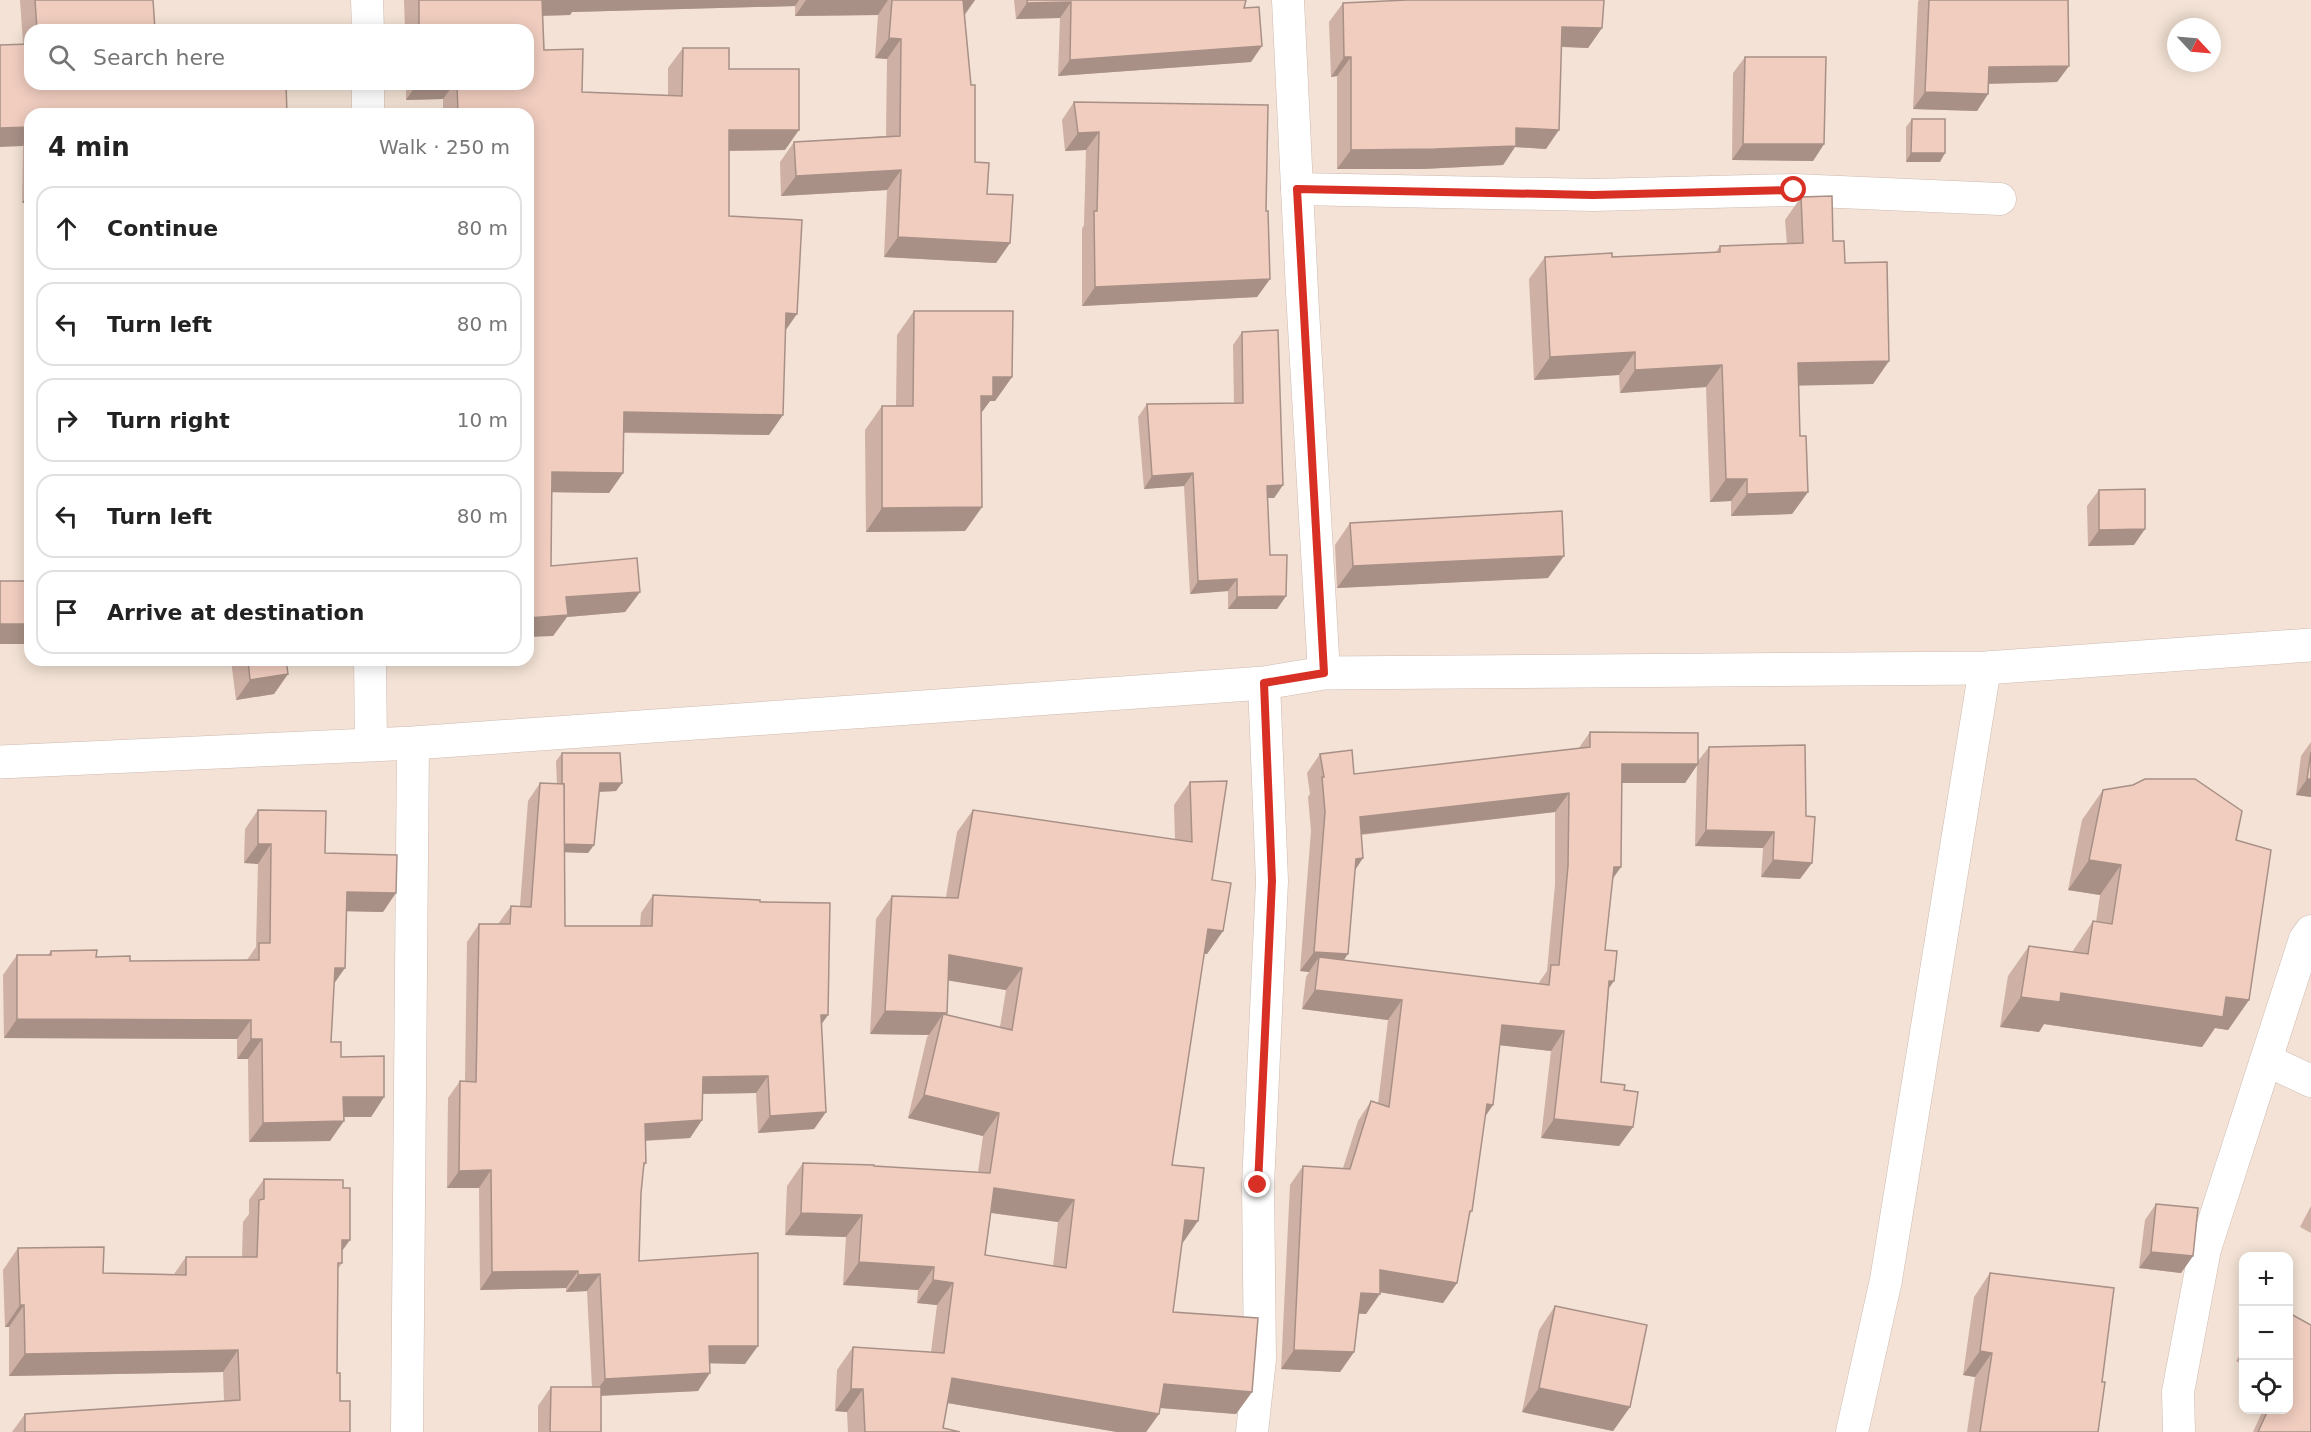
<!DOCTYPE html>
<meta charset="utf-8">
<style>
body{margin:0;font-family:"DejaVu Sans",sans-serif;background:#f2f2f2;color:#222}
.controls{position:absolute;right:18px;bottom:18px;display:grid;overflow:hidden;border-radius:12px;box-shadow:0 3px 15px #0003}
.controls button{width:54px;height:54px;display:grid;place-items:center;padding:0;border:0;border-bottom:2px solid #e0e0e0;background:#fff;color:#222;font:30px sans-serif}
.compass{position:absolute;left:2167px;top:18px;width:54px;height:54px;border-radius:50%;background:#fff;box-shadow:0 3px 15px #0003;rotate:116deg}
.stop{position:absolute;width:18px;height:18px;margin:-14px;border:4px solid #d93025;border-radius:50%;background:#fff}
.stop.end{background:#d93025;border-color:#fff;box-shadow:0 2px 6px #0008}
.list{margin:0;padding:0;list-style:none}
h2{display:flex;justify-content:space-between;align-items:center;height:78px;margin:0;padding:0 24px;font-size:26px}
h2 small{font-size:20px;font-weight:400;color:#767676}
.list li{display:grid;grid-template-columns:39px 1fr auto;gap:18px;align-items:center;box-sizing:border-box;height:84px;margin:0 12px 12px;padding:0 12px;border:2px solid #e0e0e0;border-radius:18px}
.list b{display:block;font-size:22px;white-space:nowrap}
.list em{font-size:20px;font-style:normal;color:#767676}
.icon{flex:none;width:33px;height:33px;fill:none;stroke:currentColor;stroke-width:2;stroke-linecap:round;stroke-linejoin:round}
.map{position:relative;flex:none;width:2311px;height:1432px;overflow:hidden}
.search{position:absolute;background:#fff;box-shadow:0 3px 15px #0003;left:24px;top:24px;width:510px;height:66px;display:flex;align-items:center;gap:15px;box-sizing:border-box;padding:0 21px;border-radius:18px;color:#767676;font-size:22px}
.panel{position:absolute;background:#fff;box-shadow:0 3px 15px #0003;left:24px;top:108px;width:510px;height:558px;border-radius:18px}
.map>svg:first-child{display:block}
.residential{fill:#f3e2d5;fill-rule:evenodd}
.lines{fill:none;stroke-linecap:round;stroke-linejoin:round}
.minor-casing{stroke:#cfbab0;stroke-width:33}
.tertiary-casing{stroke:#cfbab0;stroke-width:34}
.minor{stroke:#fff;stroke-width:32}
.tertiary{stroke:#fff;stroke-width:33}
.wall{fill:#ceb0a4;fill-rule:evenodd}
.shaded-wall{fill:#a89086}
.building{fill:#f0cdbf;stroke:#a89086;stroke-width:1.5;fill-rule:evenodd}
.route{stroke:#d93025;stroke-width:8}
</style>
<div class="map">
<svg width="2311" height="1432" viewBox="0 0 2311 1432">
<rect width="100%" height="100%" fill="#fbf1e7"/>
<path class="residential" d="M0,0H2311V1432H0ZM2176,27H2212V63H2176ZM30,30H528V84H30ZM30,114H528V660H30ZM2244,1256H2288V1410H2244Z"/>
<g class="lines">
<defs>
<g id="minor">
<path d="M367,0L368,30"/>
<path d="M1288,0L1302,292L1324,673"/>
<path d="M368,84V114"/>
<path d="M1297,189L1593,195L1794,190L2000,199"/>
<path d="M370,660L371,745"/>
<path d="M2266,1060L2311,1081"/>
<path d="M407,1432L413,743"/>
<path d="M1252,1432L1260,1359L1258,1185L1272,881L1264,683"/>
<path d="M1852,1432L1886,1280L1985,668"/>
<path d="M2179,1432L2178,1392L2205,1249L2305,939L2311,931"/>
</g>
<path id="tertiary" d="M0,762L413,743L1264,683L1324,673L1985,668L2311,645"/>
</defs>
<use href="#minor" class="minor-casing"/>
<use href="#tertiary" class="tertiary-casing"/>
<use href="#minor" class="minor"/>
<use href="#tertiary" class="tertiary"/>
</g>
<g class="wall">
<path d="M20,0H153L155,30H30V224H25V203H22L23,146V44Z"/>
<path d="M404,0H975L965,15L975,162L987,194L1010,243L996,263L884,257L887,190L781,196L780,162L794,142L886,136L887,59L875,58L878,15L795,16V6L572,12L570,15L543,16L544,50L582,92L668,95V68L683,48L729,69L785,150L729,151V216L785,331L769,435L624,433L623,473L609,493L552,492L551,566L640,592L625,612L567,617L553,636L528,114H443V99L406,100V84H528V30H405Z"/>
<path d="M1014,0H1246L1244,8L1251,62L1058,76L1060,18L1016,19Z"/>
<path d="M1393,0H1604L1602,28L1588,48L1561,47L1546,149L1515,147L1503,165L1422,169H1337V76L1331,77L1329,22L1343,3L1393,1Z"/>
<path d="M1919,0H2068L2069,66L2057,82L1989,84L1988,94L1977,111L1913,109L1918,2Z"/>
<path d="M1745,57L1824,144L1813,161L1732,160L1733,73Z"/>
<path d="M1074,102L1266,211L1270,279L1257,297L1082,306V229L1084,225L1086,150L1065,151L1062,120Z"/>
<path d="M1912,119L1940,162H1906V127Z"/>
<path d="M1801,197L1833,241L1845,263L1889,361L1873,384L1799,385L1800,436L1808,492L1792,514L1731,516V501L1710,502L1706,387L1620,393L1619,375L1534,380L1529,279L1545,257H1612L1716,252L1720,246L1787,244L1785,220Z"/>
<path d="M914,311L1012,377L995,401H990L981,413L982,507L965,531L866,532L865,430L882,406H896L897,335Z"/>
<path d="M1242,332L1283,485L1274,498H1267L1270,555L1286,596L1277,609H1228V591L1190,594L1184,486L1144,489L1138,417L1147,404L1234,403L1233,345Z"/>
<path d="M2099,490L2134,545L2088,546L2087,506Z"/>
<path d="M1350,523L1548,578L1337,588L1335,545Z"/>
<path d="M231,660H286L288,674L274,694L236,700Z"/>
<path d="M1590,732L1698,761L1709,747L1805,745L1800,879L1761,877L1763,848L1695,846L1697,765L1685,783H1622L1605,950L1609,989L1601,1082L1624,1090L1633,1127L1619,1146L1541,1138L1551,1051L1500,1045L1493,1105L1485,1116L1472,1211L1469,1215L1457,1283L1443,1303L1380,1292L1366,1314L1359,1313L1354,1352L1340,1372L1281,1369L1290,1185L1303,1166L1343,1168L1358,1121L1371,1101L1378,1104L1388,1020L1302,1009L1306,977L1309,972L1300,971L1311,831L1308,797L1310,794L1307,773L1320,754L1354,774L1579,748ZM1555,812V885L1547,971L1538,984L1344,960L1355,870L1361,835Z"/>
<path d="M2311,742V797L2296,795L2301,756Z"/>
<path d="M562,753L622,783L616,791L599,792L594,845L588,853L564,852L565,926H640L641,913L653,895L760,902L821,1025L826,1112L814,1129L758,1133L756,1093L703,1094L702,1120L690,1138L646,1141V1163L643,1168L641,1193L639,1261L745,1364L709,1363L698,1391L601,1396V1432H538V1406L551,1387H592L587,1291L566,1292V1288L480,1290L479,1188H447L448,1098L460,1081H465L467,942L479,924H498L511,906H520L528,801L540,783L557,784L556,761Z"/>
<path d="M1190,782L1223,931L1207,954H1204L1172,1165L1182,1244L1173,1312L1252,1392L1236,1414L1160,1408L1159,1414L1146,1432H1117L947,1403L943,1428L960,1432H848L847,1412L835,1411L837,1370L853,1347L931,1352L937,1305L917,1303L918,1290L843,1285L846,1237L785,1235L787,1186L803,1163L978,1172L983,1136L908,1118L927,1037L929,1035L870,1034L876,919L892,896L946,897L957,832L973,810L1175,840L1174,805ZM948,980L1006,990L1000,1027L945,1015ZM991,1213L1058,1222L1053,1266L985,1255Z"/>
<path d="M2103,790L2236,840L2249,1000L2228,1030L2215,1028L2202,1047L2044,1024L2039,1032L2000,1027L2008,976L2029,946L2072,952L2093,921L2096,922L2100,895L2068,890L2082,820Z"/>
<path d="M258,810L325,853L383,912L347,911L334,984L331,1042L341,1057L384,1097L371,1117H344L330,1141L249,1142L248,1059H237V1039L4,1038L3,975L17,955H48L51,951L130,961L247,960L256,947L258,864L244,863L245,829Z"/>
<path d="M264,1179L342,1251V1263L338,1269L337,1373L340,1401L350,1432H12L25,1414L224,1401L223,1372L9,1376V1327H5L3,1270L18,1248L103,1273L174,1274L186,1257H242L243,1222L249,1214V1200Z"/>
<path d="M2156,1204L2193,1256L2181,1273L2139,1268L2145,1220Z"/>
<path d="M2311,1206V1233L2300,1227Z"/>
<path d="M1990,1273L2102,1382L2098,1432H1967L1975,1377L1963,1375L1974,1297Z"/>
<path d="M1555,1306L1630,1407L1613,1431L1522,1412L1539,1330Z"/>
<path d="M2289,1313L2311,1432H2253L2263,1410H2289Z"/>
<path d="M2244,1349V1365L2236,1361Z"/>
</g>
<g class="shaded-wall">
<path d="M540,0H799L795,6L572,12L570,15L528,16Z"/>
<path d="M806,0H888L878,15L795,16Z"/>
<path d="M963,0H975L961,19Z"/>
<path d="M1071,2L1060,18L1016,19L1027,3Z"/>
<path d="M1562,27L1602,28L1588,48L1548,46Z"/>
<path d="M889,38L901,39L887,59L875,58Z"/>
<path d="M1262,46L1251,62L1058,76L1070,60Z"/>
<path d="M1344,57H1351L1337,76L1331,77Z"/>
<path d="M2069,66L2057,82L1978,84L1989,67Z"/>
<path d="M417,84H454L443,99L406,100Z"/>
<path d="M1925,92L1988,94L1977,111L1913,109Z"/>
<path d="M30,127V137L23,146L0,147V128Z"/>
<path d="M1516,128L1559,130L1546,149L1515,147L1503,165L1422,169H1337L1351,150Z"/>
<path d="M729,130H799L785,150L714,151Z"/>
<path d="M1099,132L1086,150L1065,151L1078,133Z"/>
<path d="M1743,144H1824L1813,161L1732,160Z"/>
<path d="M1911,153H1945L1940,162H1906Z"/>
<path d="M901,170L887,190L781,196L796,176Z"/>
<path d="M30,192V196L25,203H22Z"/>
<path d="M30,217V224H25Z"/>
<path d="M898,237L1010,243L996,263L884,257Z"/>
<path d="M1270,279L1257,297L1082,306L1095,287Z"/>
<path d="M786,313L797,314L783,334Z"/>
<path d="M1635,352L1619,375L1534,380L1550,357Z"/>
<path d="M1889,361L1873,384L1782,386L1798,363Z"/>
<path d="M1722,365L1706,387L1620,393L1635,370Z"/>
<path d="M993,377H1012L995,401H990L976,420H964Z"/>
<path d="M624,412L783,415L769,435L610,432Z"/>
<path d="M552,472L623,473L609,493L538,492Z"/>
<path d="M1193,473L1184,486L1144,489L1152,476Z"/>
<path d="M1726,479H1747L1731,501L1710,502Z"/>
<path d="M1283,485L1274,498H1258L1267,486Z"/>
<path d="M1808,492L1792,514L1731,516L1747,494Z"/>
<path d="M982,507L965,531L866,532L882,508Z"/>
<path d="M2145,529L2134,545L2088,546L2099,530Z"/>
<path d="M1564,556L1548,578L1337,588L1353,566Z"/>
<path d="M1237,579L1228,591L1190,594L1198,581Z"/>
<path d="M640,592L625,612L567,617L553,636L528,637V618L566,597Z"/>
<path d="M1286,596L1277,609H1228L1237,597Z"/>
<rect x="0" y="624" width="30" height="20"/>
<path d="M288,674L274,694L236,700L250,680Z"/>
<path d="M1622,764H1698L1685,783H1609Z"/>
<path d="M2307,779H2311V797L2296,795Z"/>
<path d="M600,783H622L616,791L594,792Z"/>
<path d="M1569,793L1555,812L1346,836L1360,817Z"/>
<path d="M1706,830L1774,832L1763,848L1695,846Z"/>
<path d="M258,844H271L258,864L244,863Z"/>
<path d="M563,844L594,845L588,853L557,852Z"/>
<path d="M1363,858L1350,878L1356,859Z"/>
<path d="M1773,860L1812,863L1800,879L1761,877Z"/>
<path d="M2089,860L2121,865L2100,895L2068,890Z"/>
<path d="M1614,867H1621L1607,887Z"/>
<path d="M347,892L396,893L383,912L334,911Z"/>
<path d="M1208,929L1223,931L1207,954L1192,952Z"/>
<path d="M1314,952L1348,954L1334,974L1319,957L1309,972L1300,971Z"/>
<path d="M949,955L1022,968L1006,990L933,978Z"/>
<path d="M335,968H345L331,988Z"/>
<path d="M1609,981H1614L1600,1001Z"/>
<path d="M1315,990L1402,1000L1388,1020L1302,1009Z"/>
<path d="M2061,993L2226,997L2249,1000L2228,1030L2215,1028L2202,1047L2044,1024L2039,1032L2000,1027L2021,997Z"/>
<path d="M885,1011L947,1013L942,1020L943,1014L929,1035L870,1034Z"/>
<path d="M821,1015H828L816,1032Z"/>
<path d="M17,1019L251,1020L237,1039L4,1038Z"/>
<path d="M1502,1025L1564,1031L1551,1051L1489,1044Z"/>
<path d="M251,1039H262L248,1059H237Z"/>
<path d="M768,1076L756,1093L691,1094L703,1077Z"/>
<path d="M924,1095L999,1113L983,1136L908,1118Z"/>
<path d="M343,1097H384L371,1117H330Z"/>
<path d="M1487,1104L1493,1105L1480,1124Z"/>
<path d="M826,1112L814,1129L758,1133L770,1116Z"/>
<path d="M1554,1119L1633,1127L1619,1146L1541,1138Z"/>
<path d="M702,1120L690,1138L633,1141L645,1124Z"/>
<path d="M344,1121L330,1141L249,1142L263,1123Z"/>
<path d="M491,1170L479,1188H447L459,1171Z"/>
<path d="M994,1188L1074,1200L1058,1222L978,1211Z"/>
<path d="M801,1213L862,1215L846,1237L785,1235Z"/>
<path d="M1185,1220L1198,1221L1182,1244Z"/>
<path d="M342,1240H350L334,1262Z"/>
<path d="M2151,1252L2193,1256L2181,1273L2139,1268Z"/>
<path d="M859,1262L934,1267L918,1290L843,1285Z"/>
<path d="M1380,1270L1457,1283L1443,1303L1367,1290Z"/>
<path d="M578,1271L566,1288L480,1290L492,1272Z"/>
<path d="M600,1274L587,1291L566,1292L578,1275Z"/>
<path d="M933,1280L953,1283L937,1305L917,1303Z"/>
<path d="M1361,1293L1380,1294L1366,1314L1347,1313Z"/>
<path d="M20,1305H24L9,1327H5Z"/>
<path d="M709,1346H758L745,1364L696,1363Z"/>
<path d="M238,1350L223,1372L9,1376L25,1354Z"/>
<path d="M1294,1350L1354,1352L1340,1372L1281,1369Z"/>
<path d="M1980,1351L1992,1353L1975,1377L1963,1375Z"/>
<path d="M710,1373L698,1391L593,1396L605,1379Z"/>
<path d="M952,1378L1159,1414L1146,1432H1117L936,1401Z"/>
<path d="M1164,1384L1252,1392L1236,1414L1148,1407Z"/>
<path d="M1539,1388L1630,1407L1613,1431L1522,1412Z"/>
<path d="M851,1389H863L847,1412L835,1411Z"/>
</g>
<g class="building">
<path d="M35,0H153L155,30H37Z"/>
<path d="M419,0H542L544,50L583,49L582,92L682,96L683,48H729V69H799V130H729V216L802,220L797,314L786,313L783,415L624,412L623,473L552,472L551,566L637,558L640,592L566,597L568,615L528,618V114H458L457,84H528V30H419Z"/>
<path d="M892,0H963L971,85H975V162L989,163L987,194L1013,195L1010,243L898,237L901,170L796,176L794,142L900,136L901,39L889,38Z"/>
<path d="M1027,0H1246L1244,8L1259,7L1262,46L1070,60L1071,2L1027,3Z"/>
<path d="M1407,0H1604L1602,28L1562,27L1559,130L1516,128V146L1435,149L1351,150V57H1344L1343,3Z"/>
<path d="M1929,0H2068L2069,66L1989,67L1988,94L1925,92Z"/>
<path d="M30,44V84H286L287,114H30V127L0,128V45Z"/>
<path d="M1745,57H1826L1824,144H1743Z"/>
<path d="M1074,102L1268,105L1266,211H1268L1270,279L1095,287L1094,211H1097L1099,132L1078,133Z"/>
<path d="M1912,119H1945V153H1911Z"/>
<path d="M1832,196L1833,241H1844L1845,263L1887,262L1889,361L1798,363L1800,436H1806L1808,492L1747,494V479H1726L1722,365L1635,370V352L1550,357L1545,257L1612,253V257L1720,252V246L1803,243L1801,197Z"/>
<path d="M914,311H1013L1012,377H993V396H981L982,507L882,508V406H913Z"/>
<path d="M1278,330L1283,485L1267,486L1270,555H1287L1286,596L1237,597V579L1198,581L1193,473L1152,476L1147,404L1243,403L1242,332Z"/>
<path d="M2145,489V529L2099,530V490Z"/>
<path d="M1562,511L1564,556L1353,566L1350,523Z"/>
<rect x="0" y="581" width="30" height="43"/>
<path d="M248,660H286L288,674L250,680Z"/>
<path d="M1590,732L1698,733V764H1622L1621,867H1614L1605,950L1617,951L1614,981H1609L1601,1082L1625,1085L1624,1090L1638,1092L1633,1127L1554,1119L1564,1031L1502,1025L1493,1105L1487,1104L1472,1211H1470L1457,1283L1380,1270V1294L1361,1293L1354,1352L1294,1350L1303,1166L1350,1169L1371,1101L1389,1107L1402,1000L1315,990L1319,957L1549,985L1551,965H1559L1568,866L1569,793L1360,817L1363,858L1356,859L1348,954L1314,952L1325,812L1322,777H1324L1320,754L1352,750L1354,774L1590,747Z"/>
<path d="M1805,745L1806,816L1815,817L1812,863L1773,860L1774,832L1706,830L1709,747Z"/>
<path d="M2311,752V779H2307Z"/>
<path d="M562,753H620L622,783H600L594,845L564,844V784H562Z"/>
<path d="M2145,779H2195L2242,811L2236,840L2271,850L2249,1000L2226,997L2223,1017L2061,993L2060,1002L2021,997L2029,946L2088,954L2093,921L2112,924L2121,865L2089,860L2103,790L2133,785Z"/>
<path d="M1227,781L1212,880L1231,883L1223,931L1208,929L1172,1165L1204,1168L1198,1221L1185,1220L1173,1312L1258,1318L1252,1392L1164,1384L1159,1414L952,1378L943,1428L960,1432H865L863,1389H851L853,1347L944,1353L953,1283L933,1280L934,1267L859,1262L862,1215L801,1213L803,1163L874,1165V1166L990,1173L999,1113L924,1095L943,1014L1012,1030L1022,968L949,955L947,1013L885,1011L892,896L958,898L973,810L1192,842L1190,782ZM994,1188L1074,1200L1066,1268L985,1255Z"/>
<path d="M540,783L564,784L565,926H652L653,895L760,900V902L830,903L828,1015H821L826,1112L770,1116L768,1076L703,1077L702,1120L645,1124L646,1163H644L641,1193L639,1261L758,1253V1346H709L710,1373L605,1379L600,1274L578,1275V1271L492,1272L491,1170L459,1171L460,1081L476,1082L479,924H510L511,906L531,907Z"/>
<path d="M258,810L326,811L325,853L397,855L396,893L347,892L345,968H335L331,1042H341V1057L384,1056V1097H343L344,1121L263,1123L262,1039H251V1020L17,1019V955H51V951L97,950L96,957L130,956V961L259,960V943H270L271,844H258Z"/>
<path d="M264,1179L343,1180V1188H350V1240H342V1263H338L337,1373H340V1401H350V1432H25V1414L240,1400L238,1350L25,1354L24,1305H20L18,1248L104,1247L103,1273L186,1275V1257H257L259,1200L264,1199Z"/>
<path d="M2156,1204L2198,1208L2193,1256L2151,1252Z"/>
<path d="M1990,1273L2114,1288L2102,1382H2105L2098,1432H1980L1992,1353L1980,1351Z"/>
<path d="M1555,1306L1647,1325L1630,1407L1539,1388Z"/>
<path d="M2289,1313L2311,1325V1432H2258L2268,1410H2289V1364L2290,1361L2289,1360Z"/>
<path d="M551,1387H601V1432H550Z"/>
</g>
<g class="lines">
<path class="route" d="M1258,1185L1272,881L1264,683L1324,673L1297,189L1593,195L1794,190"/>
</g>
</svg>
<div class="controls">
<button>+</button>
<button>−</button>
<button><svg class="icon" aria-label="locate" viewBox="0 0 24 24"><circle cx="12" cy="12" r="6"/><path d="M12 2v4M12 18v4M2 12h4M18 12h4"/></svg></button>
</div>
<svg class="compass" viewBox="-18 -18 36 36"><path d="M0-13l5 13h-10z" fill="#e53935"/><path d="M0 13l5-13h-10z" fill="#767676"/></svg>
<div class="stop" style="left:1794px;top:190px"></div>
<div class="stop end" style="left:1258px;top:1185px"></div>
<div class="search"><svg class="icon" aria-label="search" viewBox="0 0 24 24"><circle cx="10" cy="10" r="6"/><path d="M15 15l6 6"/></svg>Search here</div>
<section class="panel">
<h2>4 min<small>Walk · 250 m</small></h2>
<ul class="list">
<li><svg class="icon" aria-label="ahead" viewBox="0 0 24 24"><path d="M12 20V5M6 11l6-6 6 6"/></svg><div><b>Continue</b></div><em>80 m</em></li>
<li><svg class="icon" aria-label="left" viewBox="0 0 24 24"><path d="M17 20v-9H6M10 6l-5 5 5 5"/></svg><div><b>Turn left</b></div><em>80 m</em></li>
<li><svg class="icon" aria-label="right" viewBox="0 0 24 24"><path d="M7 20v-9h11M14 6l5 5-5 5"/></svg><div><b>Turn right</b></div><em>10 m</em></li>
<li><svg class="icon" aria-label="left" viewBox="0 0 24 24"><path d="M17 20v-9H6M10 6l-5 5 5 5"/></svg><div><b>Turn left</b></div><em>80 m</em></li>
<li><svg class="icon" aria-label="arrive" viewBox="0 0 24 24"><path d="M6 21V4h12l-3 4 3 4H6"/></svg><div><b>Arrive at destination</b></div></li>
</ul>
</section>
</div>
